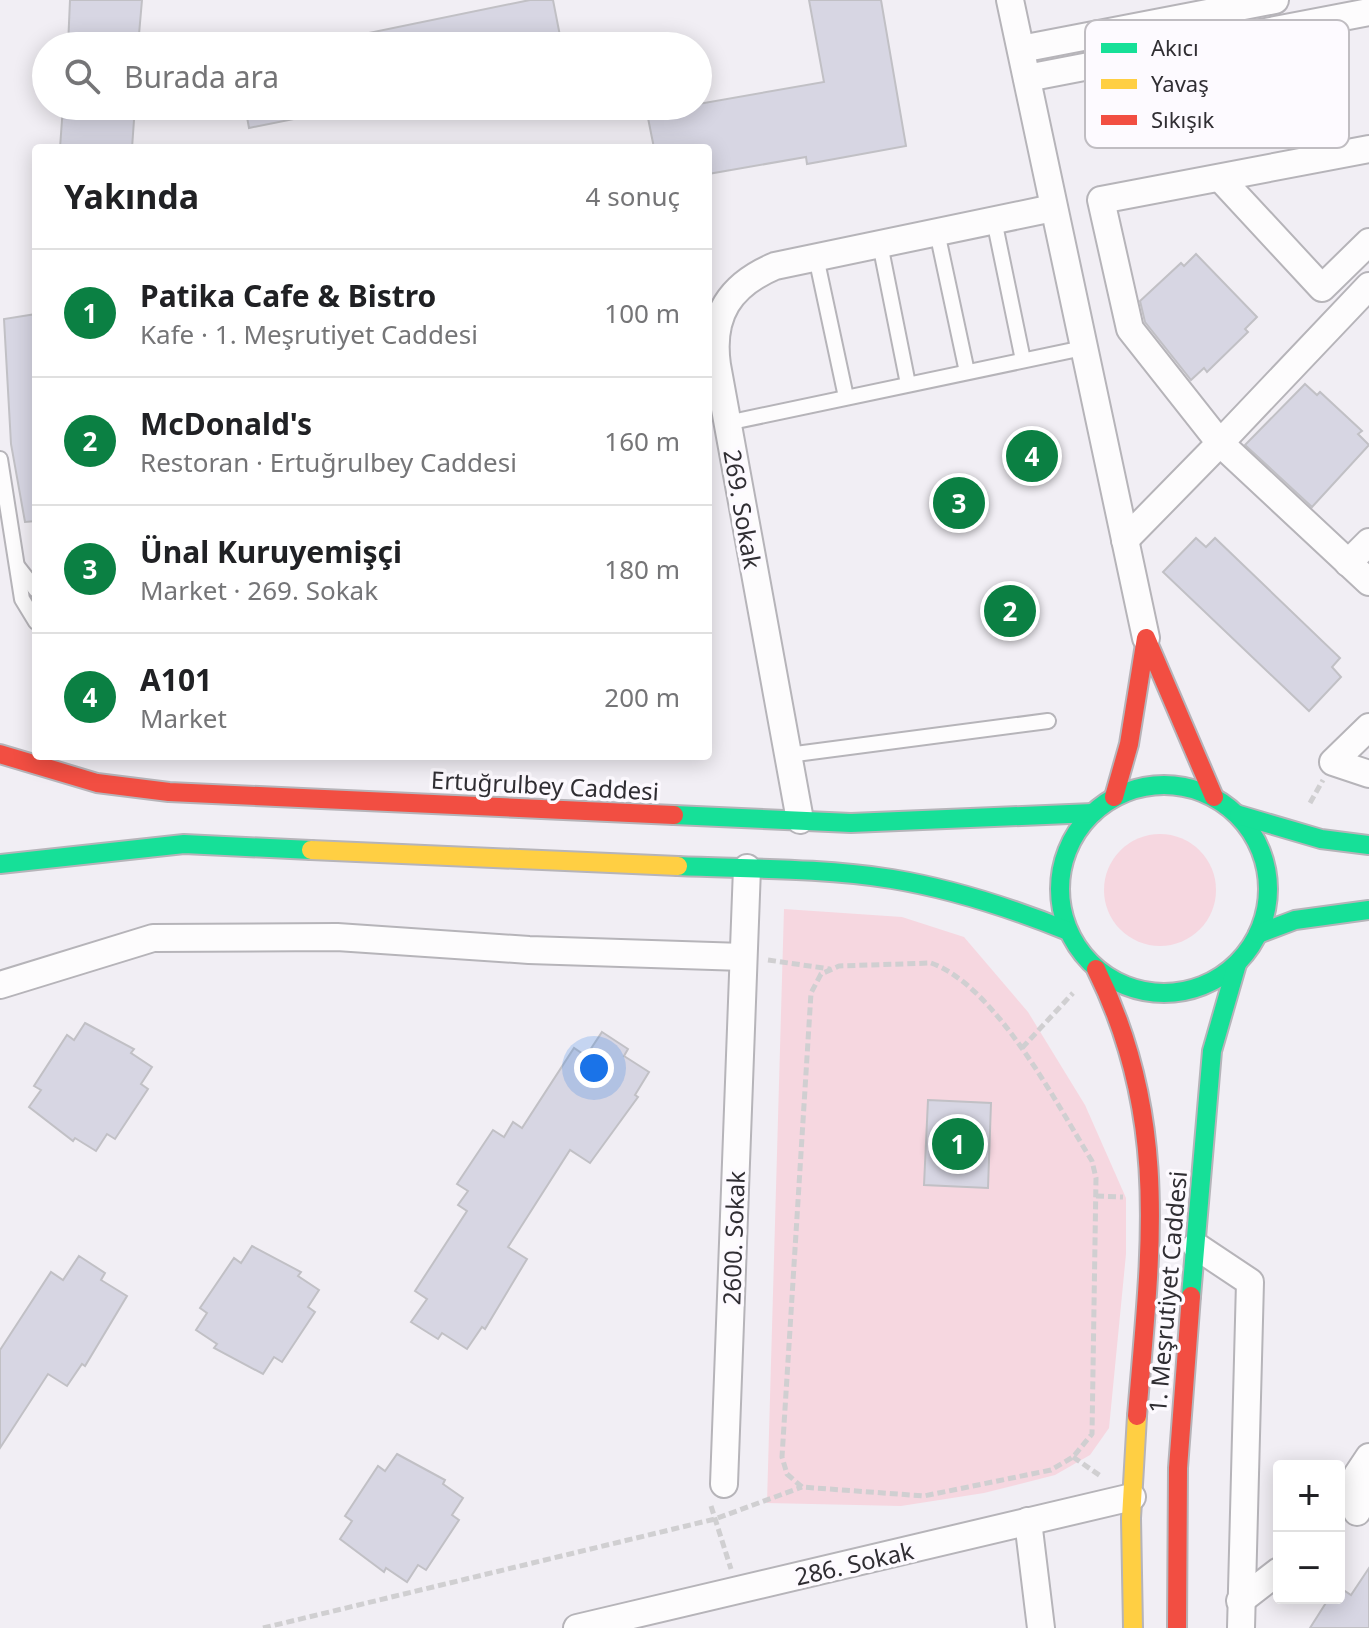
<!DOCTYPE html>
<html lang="tr">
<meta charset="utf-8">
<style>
body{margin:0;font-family:"Noto Sans",sans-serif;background:#f6f6f6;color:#202124}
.controls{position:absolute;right:24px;bottom:24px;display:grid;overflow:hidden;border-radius:8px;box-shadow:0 4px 20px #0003}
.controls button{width:72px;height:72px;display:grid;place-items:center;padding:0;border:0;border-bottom:2px solid #e0e0e0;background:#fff;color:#202124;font:40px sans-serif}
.you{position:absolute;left:594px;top:1068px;width:28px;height:28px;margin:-20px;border:6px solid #fff;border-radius:50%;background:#1a73e8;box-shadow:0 0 0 12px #1a73e833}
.badge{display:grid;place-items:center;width:52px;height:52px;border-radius:50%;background:#0b8043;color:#fff;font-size:26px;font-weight:700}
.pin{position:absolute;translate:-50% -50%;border:4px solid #fff;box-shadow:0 2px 8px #0006}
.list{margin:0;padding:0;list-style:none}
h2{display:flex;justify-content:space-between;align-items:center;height:104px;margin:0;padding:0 32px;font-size:34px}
h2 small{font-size:26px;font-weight:400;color:#757577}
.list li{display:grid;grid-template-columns:52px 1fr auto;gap:24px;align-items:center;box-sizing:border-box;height:128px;padding:0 32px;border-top:2px solid #e0e0e0}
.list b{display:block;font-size:30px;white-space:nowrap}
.list p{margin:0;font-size:26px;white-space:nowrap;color:#757577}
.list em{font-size:26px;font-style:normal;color:#757577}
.icon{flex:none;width:44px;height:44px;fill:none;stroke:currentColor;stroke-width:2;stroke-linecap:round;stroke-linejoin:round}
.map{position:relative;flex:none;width:1369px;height:1628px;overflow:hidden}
.search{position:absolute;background:#fff;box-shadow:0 4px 20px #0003;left:32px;top:32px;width:680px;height:88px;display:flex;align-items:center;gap:20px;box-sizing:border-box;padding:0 28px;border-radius:44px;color:#757577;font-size:30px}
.panel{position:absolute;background:#fff;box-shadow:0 4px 20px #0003;left:32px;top:144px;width:680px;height:616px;border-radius:8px}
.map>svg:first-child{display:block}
.green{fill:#f6d7e0}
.building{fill:#d7d6e3;stroke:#c1c0c5;stroke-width:2}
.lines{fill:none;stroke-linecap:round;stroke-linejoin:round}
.lane-casing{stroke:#b6b4b9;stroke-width:18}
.street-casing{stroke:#b6b4b9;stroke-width:30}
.fast-casing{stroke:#b6b4b9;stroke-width:22}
.slow-casing{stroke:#b6b4b9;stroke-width:22}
.jam-casing{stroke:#b6b4b9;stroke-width:22}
.path{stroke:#d0cfd1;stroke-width:5;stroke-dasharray:8 4;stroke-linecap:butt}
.lane{stroke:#fdfcfd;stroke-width:14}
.street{stroke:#fdfcfd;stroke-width:26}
.fast{stroke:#16e098;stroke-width:18}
.slow{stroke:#ffcf43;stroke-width:18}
.jam{stroke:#f24e42;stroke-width:18}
.labels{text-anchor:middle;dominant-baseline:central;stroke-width:7;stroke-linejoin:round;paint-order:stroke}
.street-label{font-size:24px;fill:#302e33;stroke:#fdfaff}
.key{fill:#fdfaff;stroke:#c0bdc2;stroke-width:2}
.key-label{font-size:22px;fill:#302e33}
</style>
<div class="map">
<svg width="1369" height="1628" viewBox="0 0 1369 1628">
<rect width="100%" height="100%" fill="#f1eef4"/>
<g class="green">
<circle cx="1160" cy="890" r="56"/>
<path d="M784,909L902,917L964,937L1028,1012L1085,1105L1126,1198V1254L1109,1428L1090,1455L1055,1475L984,1493L901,1506L767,1503Z"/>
</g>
<g class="building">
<path d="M70,0H142L138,46H68Z"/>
<path d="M530,0H553L562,46H355L354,36Z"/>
<path d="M809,0H881L906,146L807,164L806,157L708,174V148H654L647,113L824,82Z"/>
<path d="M63,106H135L132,148H60Z"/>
<path d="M245,106H308L309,116L249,128Z"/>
<path d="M1196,254L1257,317L1245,329L1248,332L1207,372L1204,368L1191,380L1145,322L1140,301L1181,263L1184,266Z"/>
<path d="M36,314V521L25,522L11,444L4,319Z"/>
<path d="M1305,384L1317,395L1320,392L1362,431L1358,434L1369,445L1312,507L1245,445Z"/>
<path d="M1196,538L1206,547L1215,538L1340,658L1332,667L1341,677L1309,711L1163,572Z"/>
<path d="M85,1023L134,1049L131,1053L152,1067L141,1084L148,1089L115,1139L107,1134L96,1151L75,1138L73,1141L29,1107L41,1090L34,1086L67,1035L74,1040Z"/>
<path d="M602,1032L628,1049L624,1056L649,1072L635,1095L638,1097L590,1163L570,1150L508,1247L527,1259L485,1329L482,1327L467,1349L442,1333L438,1339L411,1322L427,1299L415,1291L467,1211L458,1205L468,1191L457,1184L493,1130L504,1137L513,1122L522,1128L574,1048L586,1056Z"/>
<path d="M928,1100L991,1103L988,1188L924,1185Z"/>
<path d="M252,1246L301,1272L298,1276L319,1290L308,1307L315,1312L282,1362L274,1357L263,1374L214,1348L217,1344L196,1330L207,1313L200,1308L234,1258L241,1263Z"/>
<path d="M79,1256L105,1273L101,1280L127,1296L85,1366L82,1364L67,1386L48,1374L0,1448V1350L51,1272L63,1280Z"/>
<path d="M397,1454L445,1480L443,1484L463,1498L452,1515L459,1520L426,1570L418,1565L407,1582L386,1568L384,1572L340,1539L352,1521L345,1516L378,1466L385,1471Z"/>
<path d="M1369,1568V1628H1310L1329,1598H1339V1587L1351,1595Z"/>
</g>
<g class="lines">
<defs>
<g id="lane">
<path d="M994,220L1023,360"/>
<path d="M937,232L967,372"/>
<path d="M880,244L908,384"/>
<path d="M816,257L846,397"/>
<path d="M727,423L1083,348"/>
<path d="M0,459L22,599L36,622"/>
<path d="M18,567L36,590"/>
<path d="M788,755L1048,721"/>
</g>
<g id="street">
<path d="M1010,0L1146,638"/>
<path d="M1021,49L1275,0"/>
<path d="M1027,78L1369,12"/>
<path d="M1220,178L1322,288L1369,242"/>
<path d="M1369,286L1220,443L1369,582"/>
<path d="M1125,540L1220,443L1130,329L1101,200L1369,149"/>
<path d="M1348,563L1369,542"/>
<path d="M1369,727L1333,762L1369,774"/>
<path d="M800,820L717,365C710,315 730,285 775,266L1053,208"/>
<path d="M0,985L153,938L337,937L529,950L743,957"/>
<path d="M1196,1246L1250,1282L1241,1628"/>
<path d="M724,1484L747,868"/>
<path d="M1357,1512V1475L1369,1457"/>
<path d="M1028,1521L1041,1628"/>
<path d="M1240,1601L1279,1571"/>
<path d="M577,1628L1132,1497"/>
</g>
<g id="fast">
<circle cx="1164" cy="889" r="104"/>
<path d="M674,815L851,823L1093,813"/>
<path d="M1239,815L1321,839L1369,845"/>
<path d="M0,864L184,844L311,850"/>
<path d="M678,866C749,869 822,868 892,879C953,889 1011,908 1068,931"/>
<path d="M1258,934L1295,920L1369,910"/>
<path d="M1191,1296L1212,1051L1237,964"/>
</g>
<g id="slow">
<path d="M311,850L678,866"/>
<path d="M1133,1628L1131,1518L1137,1416"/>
</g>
<g id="jam">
<path d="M0,754L97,783L169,792L674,815"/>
<path d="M1114,797L1129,744L1146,638L1214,797"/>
<path d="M1096,969C1171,1120 1150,1255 1137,1416"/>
<path d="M1177,1628L1178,1468L1191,1296"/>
</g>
</defs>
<use href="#lane" class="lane-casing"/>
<use href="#street" class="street-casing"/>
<use href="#fast" class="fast-casing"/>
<use href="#slow" class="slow-casing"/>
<use href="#jam" class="jam-casing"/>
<g class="path">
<path d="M1310,803L1323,780"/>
<path d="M768,960L830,969"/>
<path d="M931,963C996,986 1056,1103 1092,1161L1096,1178L1092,1434L1073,1457L1051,1470L924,1496L802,1487L787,1474L782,1457L811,993L821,974L839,966Z"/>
<path d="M1022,1048L1073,993"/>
<path d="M1096,1196L1123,1197"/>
<path d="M1073,1457L1102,1477"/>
<path d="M711,1506L731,1569"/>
<path d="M263,1628L715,1519L802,1487"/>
</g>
<use href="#lane" class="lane"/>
<use href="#street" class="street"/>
<use href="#fast" class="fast"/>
<use href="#slow" class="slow"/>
<use href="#jam" class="jam"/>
</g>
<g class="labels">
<g class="street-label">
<text transform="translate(743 509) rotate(80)">269. Sokak</text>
<text transform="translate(545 785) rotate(3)">Ertuğrulbey Caddesi</text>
<text transform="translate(733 1238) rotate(-88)">2600. Sokak</text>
<text transform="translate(1167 1292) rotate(-85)">1. Meşrutiyet Caddesi</text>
<text transform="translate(854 1563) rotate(-13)">286. Sokak</text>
</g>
</g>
<rect x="1085" y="20" width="264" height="128" rx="12" class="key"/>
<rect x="1101" y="43" width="36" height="10" fill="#16e098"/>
<rect x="1101" y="79" width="36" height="10" fill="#ffcf43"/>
<rect x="1101" y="115" width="36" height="10" fill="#f24e42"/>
<g class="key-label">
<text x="1151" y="56">Akıcı</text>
<text x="1151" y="92">Yavaş</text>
<text x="1151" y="128">Sıkışık</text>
</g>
</svg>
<div class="controls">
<button>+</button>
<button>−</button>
</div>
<div class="you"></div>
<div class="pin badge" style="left:958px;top:1144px">1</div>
<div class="pin badge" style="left:1010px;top:611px">2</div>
<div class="pin badge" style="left:959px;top:503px">3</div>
<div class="pin badge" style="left:1032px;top:456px">4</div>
<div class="search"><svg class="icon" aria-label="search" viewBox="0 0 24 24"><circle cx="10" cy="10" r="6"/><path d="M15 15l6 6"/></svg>Burada ara</div>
<section class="panel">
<h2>Yakında<small>4 sonuç</small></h2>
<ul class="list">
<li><span class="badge">1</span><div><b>Patika Cafe &amp; Bistro</b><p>Kafe · 1. Meşrutiyet Caddesi</p></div><em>100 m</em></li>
<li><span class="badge">2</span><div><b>McDonald's</b><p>Restoran · Ertuğrulbey Caddesi</p></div><em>160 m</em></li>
<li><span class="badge">3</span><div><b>Ünal Kuruyemişçi</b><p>Market · 269. Sokak</p></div><em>180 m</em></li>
<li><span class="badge">4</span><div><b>A101</b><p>Market</p></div><em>200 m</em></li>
</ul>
</section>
</div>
